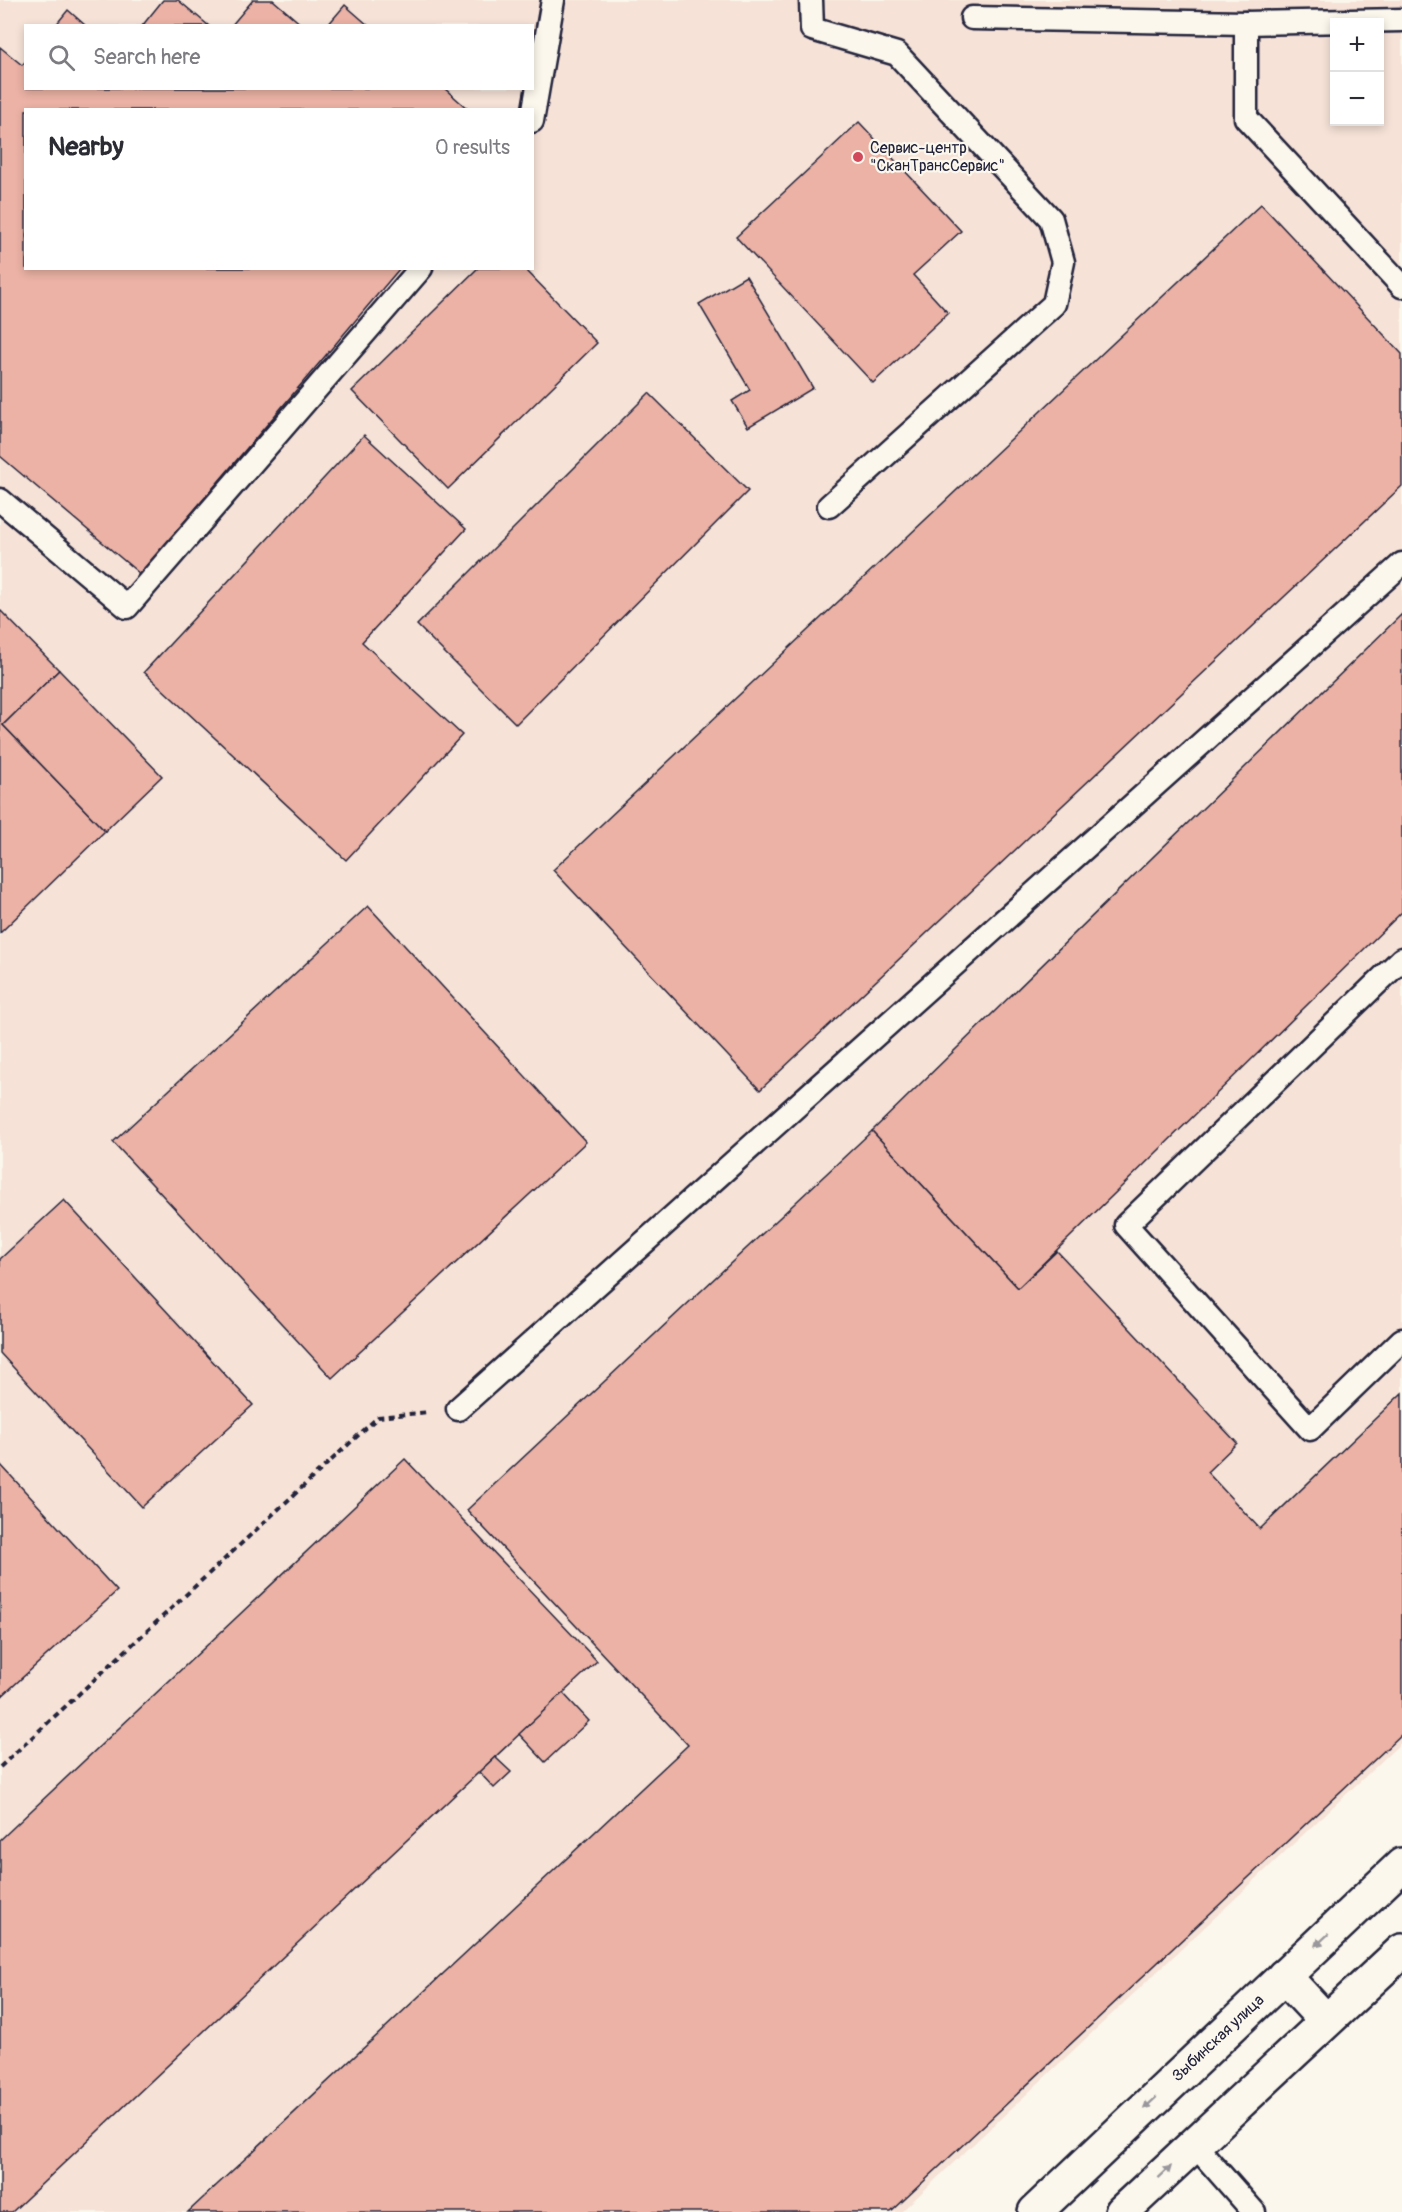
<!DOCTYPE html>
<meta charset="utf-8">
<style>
body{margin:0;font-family:Pangolin,sans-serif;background:#f2f2f3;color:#2b2b33}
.controls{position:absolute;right:18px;top:18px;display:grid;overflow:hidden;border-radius:0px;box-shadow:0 3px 9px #0003}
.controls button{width:54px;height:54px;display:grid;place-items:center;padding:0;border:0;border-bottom:2px solid #e1e1e2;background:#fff;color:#2b2b33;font:30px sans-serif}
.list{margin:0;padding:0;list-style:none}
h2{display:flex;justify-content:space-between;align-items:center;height:78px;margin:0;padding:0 24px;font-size:26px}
h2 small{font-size:20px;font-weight:400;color:#7c7c81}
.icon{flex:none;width:33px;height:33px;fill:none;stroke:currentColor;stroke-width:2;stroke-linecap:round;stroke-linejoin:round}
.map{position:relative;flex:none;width:1402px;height:2212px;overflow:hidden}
.search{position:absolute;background:#fff;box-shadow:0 3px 9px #0003;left:24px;top:24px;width:510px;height:66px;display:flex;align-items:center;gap:15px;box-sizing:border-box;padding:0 21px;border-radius:0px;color:#7c7c81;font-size:22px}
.panel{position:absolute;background:#fff;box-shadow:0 3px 9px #0003;left:24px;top:108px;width:510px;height:162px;border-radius:0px}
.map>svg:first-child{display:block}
.built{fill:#f6e2d7;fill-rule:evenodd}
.building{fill:#ebb2a5;stroke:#22223b;stroke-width:1.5}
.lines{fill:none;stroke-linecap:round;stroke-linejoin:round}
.lane-casing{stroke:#22223b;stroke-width:27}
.street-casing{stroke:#22223b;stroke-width:38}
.path{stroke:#22223b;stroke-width:4;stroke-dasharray:6 4.5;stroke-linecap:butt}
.lane{stroke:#fbf7ec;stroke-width:22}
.street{stroke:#fbf7ec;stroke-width:33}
.oneway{fill:#99979c}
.poi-dot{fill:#d1495b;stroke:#fbf7ec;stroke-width:2}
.labels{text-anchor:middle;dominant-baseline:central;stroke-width:4.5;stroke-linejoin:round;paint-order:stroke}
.poi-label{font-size:16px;fill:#22223b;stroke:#fbf7ec;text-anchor:start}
.street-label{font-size:16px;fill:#22223b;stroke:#fbf7ec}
</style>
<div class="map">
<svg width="1402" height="2212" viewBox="0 0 1402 2212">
<rect width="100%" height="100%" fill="#fbf7ec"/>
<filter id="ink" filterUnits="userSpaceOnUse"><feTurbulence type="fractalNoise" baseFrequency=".0167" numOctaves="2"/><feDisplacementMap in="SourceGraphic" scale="12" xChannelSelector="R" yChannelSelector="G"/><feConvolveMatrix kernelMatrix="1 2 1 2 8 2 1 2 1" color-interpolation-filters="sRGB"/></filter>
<g filter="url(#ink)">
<path class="built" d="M0,0H1402V1742L901,2212H0ZM1334,22H1380V122H1334ZM26,26H532V88H26ZM26,110H532V268H26Z"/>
<g class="building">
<path d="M163,0H178L209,26H142Z"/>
<path d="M253,0H273L303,26H231Z"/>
<path d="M345,5L369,26H327Z"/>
<path d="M68,10L86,26H55Z"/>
<path d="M0,47L22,65L26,61V88H444L469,110H26V268H400L140,574L0,456Z"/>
<path d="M859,122L961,231L913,275L948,313L873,383L736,237Z"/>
<path d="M1261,204L1402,354V486L760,1090L553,870Z"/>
<path d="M478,268H524L597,343L448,489L352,391Z"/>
<path d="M746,276L813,388L748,427L732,401L750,390L699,304Z"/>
<path d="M649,393L748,491L516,724L417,625Z"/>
<path d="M364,435L466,529L362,642L462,735L346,860L144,672Z"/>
<path d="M0,610L59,670L3,725L105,831L0,933Z"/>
<path d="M1402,614V912L1018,1288L872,1131Z"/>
<path d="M59,670L162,776L105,831L3,725Z"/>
<path d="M368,906L586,1142L332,1378L113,1142Z"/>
<path d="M872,1131L1018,1288L1057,1251L1237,1443L1207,1472L1260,1529L1402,1393V1734L891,2212H188L688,1745L467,1510Z"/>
<path d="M64,1200L253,1405L142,1507L0,1353V1259Z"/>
<path d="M405,1459L597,1661L12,2212H0V1840Z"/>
<path d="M0,1464L117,1591L0,1698Z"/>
<path d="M563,1693L589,1721L545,1762L519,1734Z"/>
<path d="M495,1757L511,1772L494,1788L479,1772Z"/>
</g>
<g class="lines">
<defs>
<g id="lane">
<path d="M811,0L812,29L897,54L1051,219L1063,262L1054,304L829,506"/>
<path d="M972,18L1246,23L1402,20"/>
<path d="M1246,23V118L1402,286"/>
<path d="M532,121L553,0"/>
<path d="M0,500L127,607L421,268"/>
<path d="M1402,959L1126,1225L1310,1429L1402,1340"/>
<path d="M458,1409L1402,564"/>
<path d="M1194,2144L1254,2212"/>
</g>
<g id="street">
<path d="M1284,1976L1325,2020"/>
<path d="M1035,2212L1402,1865"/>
<path d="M1122,2212L1402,1951"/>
</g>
</defs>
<use href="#lane" class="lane-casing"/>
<use href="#street" class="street-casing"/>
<path class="path" d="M0,1767L378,1417L429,1412"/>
<use href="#lane" class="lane"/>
<use href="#street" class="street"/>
</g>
<defs><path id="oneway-solid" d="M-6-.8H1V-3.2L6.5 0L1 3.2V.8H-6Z" transform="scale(1.5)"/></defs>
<g class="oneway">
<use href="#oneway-solid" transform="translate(1322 1940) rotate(137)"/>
<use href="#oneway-solid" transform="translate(1150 2103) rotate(137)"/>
<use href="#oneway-solid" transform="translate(1165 2172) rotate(-43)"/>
</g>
</g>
<circle class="poi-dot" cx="858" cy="157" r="6"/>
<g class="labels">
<g class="poi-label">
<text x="870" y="148">Сервис-центр<tspan x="870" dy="18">"СканТрансСервис"</tspan></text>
</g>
<g class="street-label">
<text transform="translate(1218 2038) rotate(-43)">Зыбинская улица</text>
</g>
</g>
</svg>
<div class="controls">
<button>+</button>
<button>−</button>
</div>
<div class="search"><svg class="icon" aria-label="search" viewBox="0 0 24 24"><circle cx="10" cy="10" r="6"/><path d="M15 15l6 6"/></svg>Search here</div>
<section class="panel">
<h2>Nearby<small>0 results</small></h2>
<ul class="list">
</ul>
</section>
</div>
